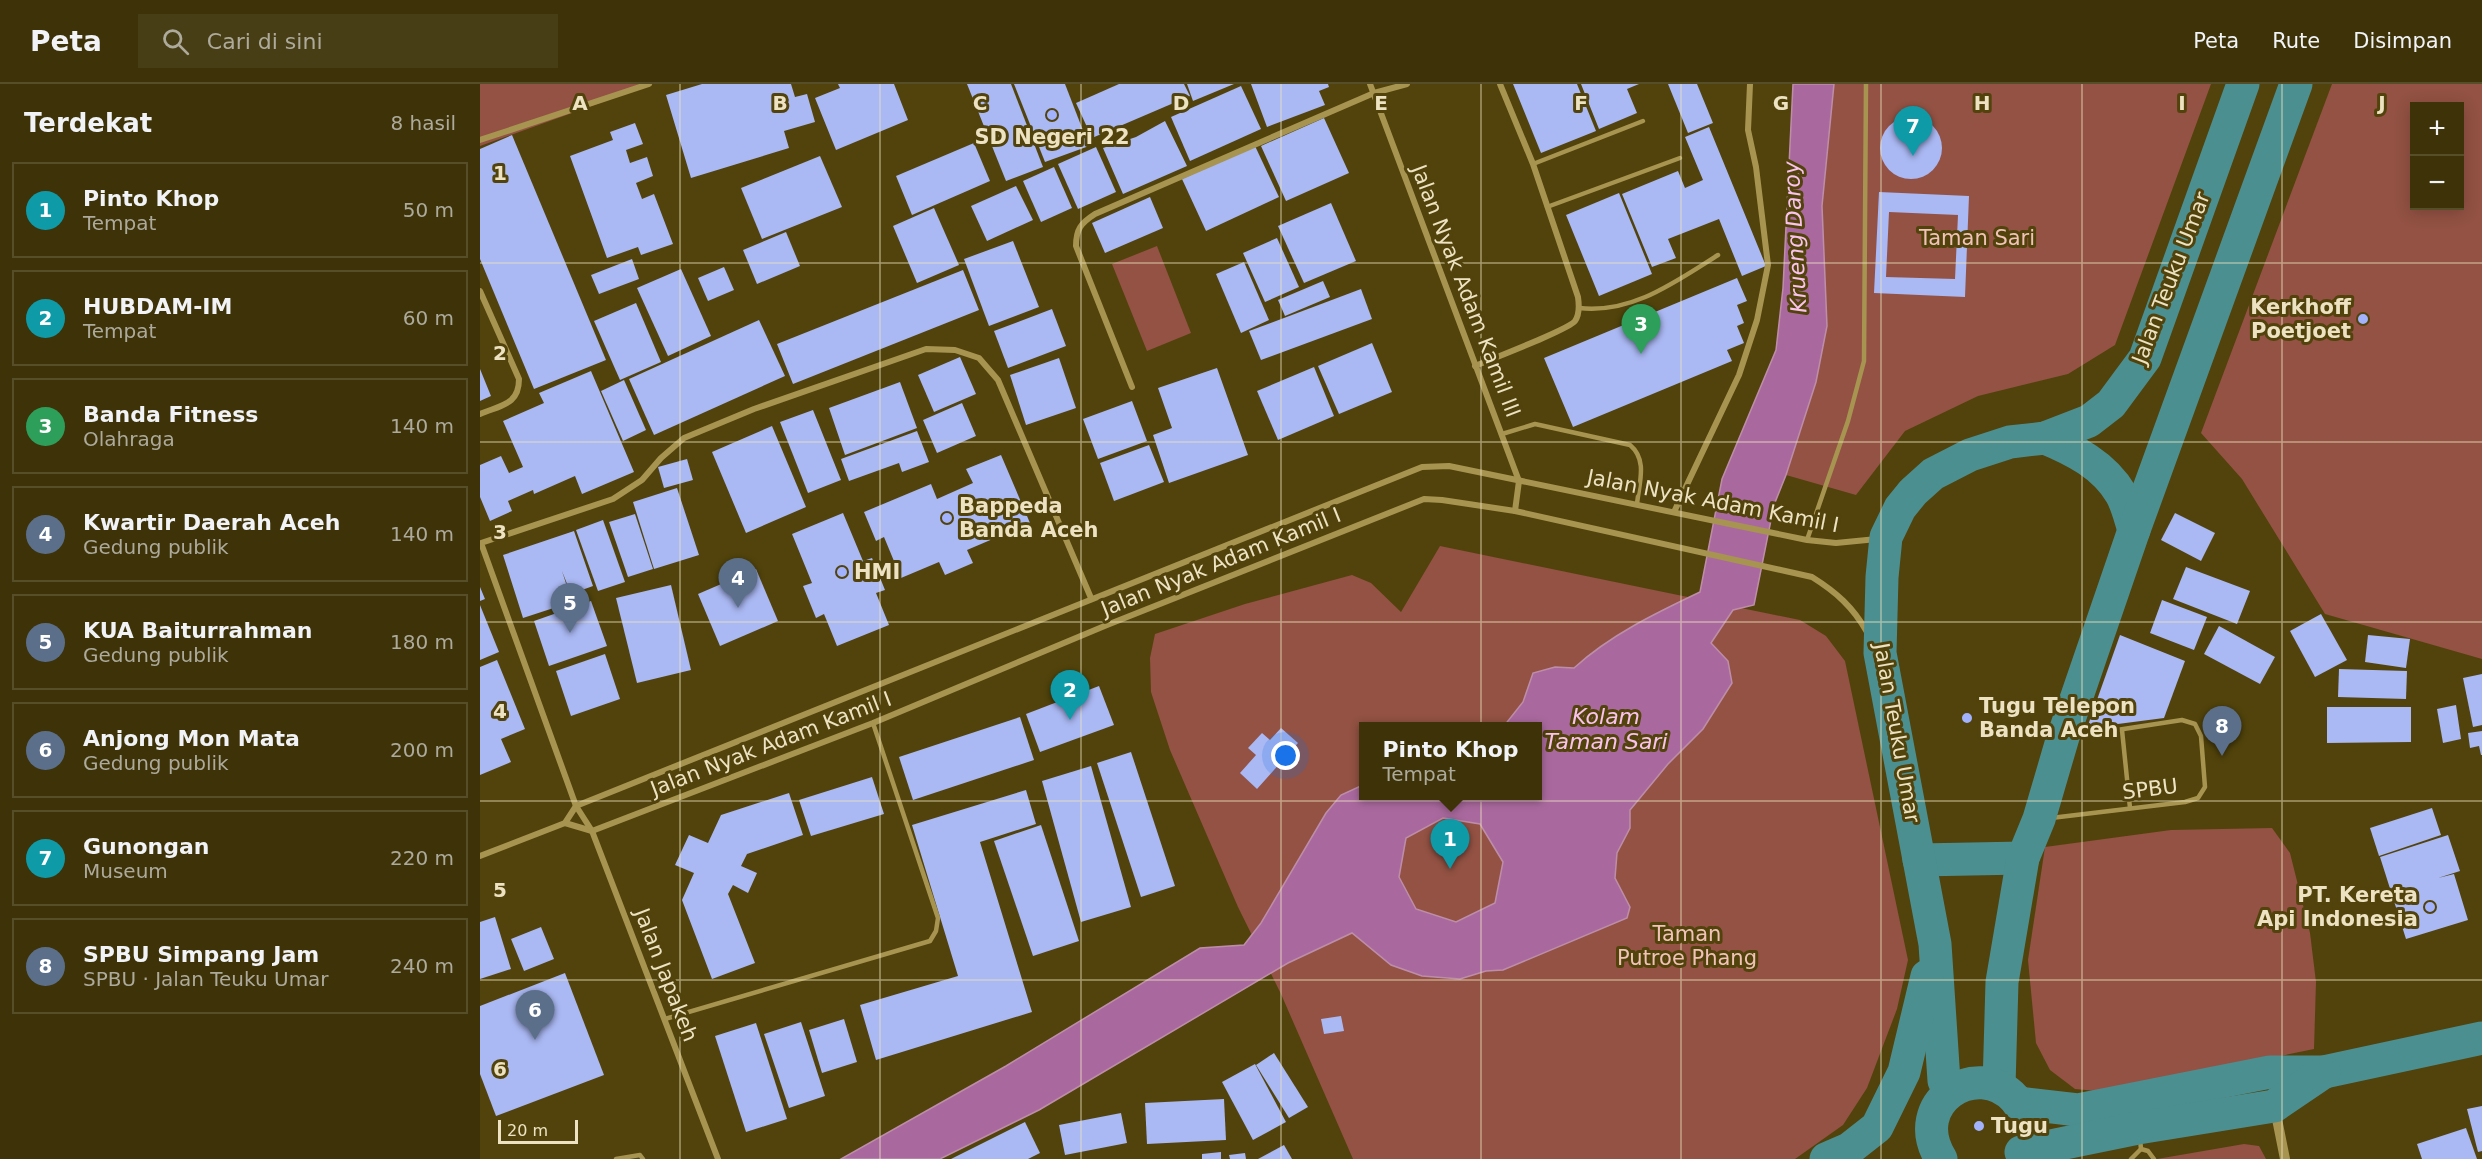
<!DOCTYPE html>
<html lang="id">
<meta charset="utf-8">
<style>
body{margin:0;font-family:"DejaVu Sans",sans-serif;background:#483e16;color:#f1f3f6}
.controls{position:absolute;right:18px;top:18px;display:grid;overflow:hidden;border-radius:0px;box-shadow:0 3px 15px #0003}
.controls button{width:54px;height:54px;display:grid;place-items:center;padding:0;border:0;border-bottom:2px solid #564d29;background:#3d3208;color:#f1f3f6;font:30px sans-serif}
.scale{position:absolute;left:18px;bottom:15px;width:80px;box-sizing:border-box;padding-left:6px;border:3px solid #ede3c2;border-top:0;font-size:16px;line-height:21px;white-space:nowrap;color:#ede3c2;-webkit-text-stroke:4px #51430b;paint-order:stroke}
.you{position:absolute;left:806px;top:672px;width:21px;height:21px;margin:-15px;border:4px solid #fff;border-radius:50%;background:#1a73e8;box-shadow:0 0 0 9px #1a73e833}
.badge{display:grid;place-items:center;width:39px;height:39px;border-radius:50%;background:#e797bd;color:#fff;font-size:20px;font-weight:700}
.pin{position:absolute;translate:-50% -50px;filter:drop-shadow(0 2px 3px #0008)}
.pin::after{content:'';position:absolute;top:32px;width:21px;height:18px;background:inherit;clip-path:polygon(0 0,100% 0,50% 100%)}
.popup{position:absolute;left:879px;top:638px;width:183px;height:78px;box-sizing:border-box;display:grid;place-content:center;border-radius:0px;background:#3d3208;filter:drop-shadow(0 2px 4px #0005);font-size:20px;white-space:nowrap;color:#adaa9c}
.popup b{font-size:22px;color:#f1f3f6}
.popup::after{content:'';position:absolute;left:50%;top:100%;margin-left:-12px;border:12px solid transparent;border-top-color:#3d3208}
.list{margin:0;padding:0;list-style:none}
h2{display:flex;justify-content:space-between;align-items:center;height:78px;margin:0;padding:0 24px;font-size:26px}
h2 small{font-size:20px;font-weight:400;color:#adaa9c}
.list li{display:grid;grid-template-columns:39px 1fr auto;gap:18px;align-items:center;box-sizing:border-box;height:96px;margin:0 12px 12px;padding:0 12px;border:2px solid #564d29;border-radius:0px}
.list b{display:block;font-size:22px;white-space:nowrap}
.list p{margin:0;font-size:20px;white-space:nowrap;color:#adaa9c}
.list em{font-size:20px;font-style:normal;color:#adaa9c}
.icon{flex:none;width:33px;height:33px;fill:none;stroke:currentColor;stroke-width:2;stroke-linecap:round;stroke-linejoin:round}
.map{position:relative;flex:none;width:2002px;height:1075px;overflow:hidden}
header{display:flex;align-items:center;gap:36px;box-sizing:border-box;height:84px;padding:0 30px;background:#3d3208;border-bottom:2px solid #564d29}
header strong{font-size:28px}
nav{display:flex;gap:33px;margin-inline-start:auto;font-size:21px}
.search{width:420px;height:54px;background:#483e16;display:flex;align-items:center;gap:15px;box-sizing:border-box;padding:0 21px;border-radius:0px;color:#adaa9c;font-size:22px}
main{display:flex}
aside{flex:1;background:#3d3208}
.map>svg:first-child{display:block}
.green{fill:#935243;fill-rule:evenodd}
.water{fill:#aa699e;stroke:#be8ea9;stroke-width:1.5;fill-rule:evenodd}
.building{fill:#aab8f3;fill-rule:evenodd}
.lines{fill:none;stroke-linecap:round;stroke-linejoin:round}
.service{stroke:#a79450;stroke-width:4.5}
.minor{stroke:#a79450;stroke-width:6}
.tertiary{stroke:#a79450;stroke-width:10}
.trunk{stroke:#4c8f90;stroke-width:33}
.grid{fill:none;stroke:#ede3c2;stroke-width:1.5;stroke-opacity:0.55}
.poi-dot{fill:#a2b2fd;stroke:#51430b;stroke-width:2}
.labels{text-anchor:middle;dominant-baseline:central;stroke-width:6;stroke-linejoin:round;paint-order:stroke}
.poi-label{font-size:21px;font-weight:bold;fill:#ede3c2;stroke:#51430b;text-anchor:start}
.park-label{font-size:21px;fill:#f1c3b8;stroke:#51430b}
.street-label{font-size:21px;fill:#ede3c2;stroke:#51430b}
.water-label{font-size:22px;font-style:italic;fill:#f9c3ed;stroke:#51430b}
.grid-label{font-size:20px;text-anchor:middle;font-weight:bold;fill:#ede3c2;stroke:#51430b;stroke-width:6;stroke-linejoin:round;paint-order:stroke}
</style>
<header>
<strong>Peta</strong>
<div class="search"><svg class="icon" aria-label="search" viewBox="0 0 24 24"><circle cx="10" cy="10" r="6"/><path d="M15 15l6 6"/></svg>Cari di sini</div>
<nav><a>Peta</a><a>Rute</a><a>Disimpan</a></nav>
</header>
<main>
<aside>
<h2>Terdekat<small>8 hasil</small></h2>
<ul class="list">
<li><span class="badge" style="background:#0f9aa8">1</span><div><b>Pinto Khop</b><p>Tempat</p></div><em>50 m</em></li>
<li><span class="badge" style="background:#0f9aa8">2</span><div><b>HUBDAM-IM</b><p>Tempat</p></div><em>60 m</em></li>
<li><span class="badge" style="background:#2e9e5b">3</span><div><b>Banda Fitness</b><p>Olahraga</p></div><em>140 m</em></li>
<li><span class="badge" style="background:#5c6f8a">4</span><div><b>Kwartir Daerah Aceh</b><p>Gedung publik</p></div><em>140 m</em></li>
<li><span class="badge" style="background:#5c6f8a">5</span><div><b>KUA Baiturrahman</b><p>Gedung publik</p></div><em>180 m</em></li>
<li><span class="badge" style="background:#5c6f8a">6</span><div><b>Anjong Mon Mata</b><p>Gedung publik</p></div><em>200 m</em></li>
<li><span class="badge" style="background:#0f9aa8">7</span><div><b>Gunongan</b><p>Museum</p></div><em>220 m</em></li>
<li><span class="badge" style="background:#5c6f8a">8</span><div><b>SPBU Simpang Jam</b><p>SPBU · Jalan Teuku Umar</p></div><em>240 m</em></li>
</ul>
</aside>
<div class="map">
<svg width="2002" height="1075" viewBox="0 0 2002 1075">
<rect width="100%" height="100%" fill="#51430b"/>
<g class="green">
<path d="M0,0H173L0,62Z"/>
<path d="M1354,0H1731L1635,261L1588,290L1498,312L1425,347L1376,411L1306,391L1336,298L1346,242L1342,122Z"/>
<path d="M1852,0H2002V575L1845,530L1762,395L1721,349ZM1934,22H1980V122H1934Z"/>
<path d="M677,162L711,249L667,267L632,180Z"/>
<path d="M960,462L1320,536L1346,552L1365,577L1428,876L1417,925L1387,1004L1363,1041L1315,1075H873L801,910L758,823L690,666L671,608L670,574L675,550L765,520L872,491L891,499L921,528ZM883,642H1057V712H883Z"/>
<path d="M1792,744L1810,769L1830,849L1836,898L1834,965L1627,1008L1595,1005L1570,986L1556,959L1548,876L1565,763L1691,746Z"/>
<path d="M1764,1060L1779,1062L1786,1075H1677Z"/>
</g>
<path class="water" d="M1313,0H1354L1342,122L1347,242L1336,298L1306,391L1294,421L1274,521L1253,526L1231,559L1248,577L1252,599L1223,645L1188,680L1150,726V744L1137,769L1135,794L1150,823L1147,834L1023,886L1006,887L980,895L942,892L911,881L872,849L808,879L559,1026L460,1075H361L526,982L720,864L764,861L781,839L846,729L861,711L883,701V712H1057V642H1024L1043,618L1053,589L1075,583L1094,584C1130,551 1176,529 1220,508L1242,395L1296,266L1303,204ZM963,734L1000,740L1023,778L1015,819L976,838L936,825L919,793L926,754Z"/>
<g class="building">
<path d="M222,0H311L315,13L327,10L335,38L304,47L309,64L211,94L186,11Z"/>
<path d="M358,0H414L428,36L356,66L335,14L360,4Z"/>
<path d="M487,0H531L563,83L526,97Z"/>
<path d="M534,0H585L609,62L565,78Z"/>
<path d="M639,0H704L710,12L612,54L596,19Z"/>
<path d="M707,0H754L713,17Z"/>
<path d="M771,0H848L849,3L839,7L845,21L787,43Z"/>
<path d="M1033,0H1097L1116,47L1061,69Z"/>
<path d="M1101,0H1159L1147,5L1157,29L1119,45Z"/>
<path d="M1188,0H1217L1233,39L1208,49Z"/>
<path d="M761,2L781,45L710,77L691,33Z"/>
<circle cx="1431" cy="64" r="31"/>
<path d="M844,34L869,89L806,117L781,62Z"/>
<path d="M685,37L707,82L643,110L623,64L656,53Z"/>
<path d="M155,39L163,60L146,66L150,79L167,73L173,92L156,99L162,115L174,110L193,160L161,171L158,163L127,174L90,72L133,56L130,48Z"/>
<path d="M1229,43L1286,182L1262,192L1239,135L1188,155L1196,174L1172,183L1142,110L1198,87L1205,104L1223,96L1205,53Z"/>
<path d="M32,51L126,276L54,305L0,175V65Z"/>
<path d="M494,59L510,97L432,131L416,92Z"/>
<path d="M775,62L799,113L726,147L702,95Z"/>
<path d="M616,63L636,108L598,125L578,80Z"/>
<path d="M340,72L362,123L282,155L261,104Z"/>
<path d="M574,83L592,124L561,138L543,97Z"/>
<path d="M536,102L553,136L507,157L491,122Z"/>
<path d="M1399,108L1489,112L1485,213L1394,209ZM1409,128L1478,131L1475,195L1406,193Z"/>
<path d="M1139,109L1172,190L1119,212L1086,131Z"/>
<path d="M670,113L683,144L625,169L612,139Z"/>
<path d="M851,119L876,177L824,199L798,142Z"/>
<path d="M454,124L479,181L437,199L413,142Z"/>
<path d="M306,148L320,182L277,200L263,166Z"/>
<path d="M797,154L819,203L785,218L763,169Z"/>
<path d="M533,157L559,223L509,242L484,175Z"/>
<path d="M152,175L159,195L119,210L111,191Z"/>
<path d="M764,178L789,236L761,249L736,190Z"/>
<path d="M244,183L254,206L228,217L218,194Z"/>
<path d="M201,185L231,252L188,272L157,204Z"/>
<path d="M483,186L499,226L313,300L297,260Z"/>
<path d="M1257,194L1267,217L1257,221L1264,239L1257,242L1264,259L1247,266L1252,277L1093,343L1064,274Z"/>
<path d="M843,197L850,213L805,232L798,216Z"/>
<path d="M881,205L892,235L781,276L769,247Z"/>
<path d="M156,219L181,278L140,296L114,237Z"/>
<path d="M572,225L586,262L528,284L514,247Z"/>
<path d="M279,236L305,292L174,351L149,295Z"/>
<path d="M892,259L912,308L859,330L838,282Z"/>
<path d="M480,273L496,310L454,328L438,291Z"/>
<path d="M579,274L596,324L546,341L530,291Z"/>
<path d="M834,283L854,332L798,356L777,307Z"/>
<path d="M737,284L768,371L689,399L673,351L692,344L678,304Z"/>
<path d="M0,285L11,312L0,317Z"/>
<path d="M111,287L154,388L102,410L95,392L54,410L53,406L28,417L32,427L10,437L0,413V381L21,372L29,389L43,383L23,337L64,319L59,309Z"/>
<path d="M144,296L166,346L143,357L121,307Z"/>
<path d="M420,298L437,344L365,371L349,324Z"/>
<path d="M652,317L667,357L618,375L603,335Z"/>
<path d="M482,319L496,352L457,369L443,336Z"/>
<path d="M333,326L361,396L328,409L300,338Z"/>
<path d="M292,342L326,423L266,449L232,368Z"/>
<path d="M437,347L449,378L422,388L419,379L369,397L361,375Z"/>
<path d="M669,361L684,398L634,417L620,379Z"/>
<path d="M521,371L550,439L487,466L493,479L465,491L459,478L421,494L404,453L396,457L384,428L451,400L457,415L493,399L486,385Z"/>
<path d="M207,375L213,396L184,404L178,383Z"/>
<path d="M197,404L219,471L174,485L153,418Z"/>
<path d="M363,429L383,477L392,474L405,506L396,509L409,541L357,562L344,530L336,534L323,502L332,499L312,450Z"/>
<path d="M1695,429L1735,449L1721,477L1681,456Z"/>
<path d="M155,430L173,485L148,493L129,438Z"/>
<path d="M123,436L145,498L118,507L96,446Z"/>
<path d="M94,447L113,502L91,510L82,487L92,518L43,534L23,471Z"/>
<path d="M1706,483L1770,507L1757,540L1693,515Z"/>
<path d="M276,485L298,537L240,562L218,510Z"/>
<path d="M191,501L211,586L157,599L136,514Z"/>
<path d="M0,503L5,515L0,517Z"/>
<path d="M1682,516L1727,533L1714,566L1670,549Z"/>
<path d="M111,517L127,562L69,582L54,537Z"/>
<path d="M0,521L19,568L0,576Z"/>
<path d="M1841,530L1867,576L1835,593L1810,547Z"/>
<path d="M1739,542L1795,573L1780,600L1724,570Z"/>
<path d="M1640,551L1705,577L1684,634L1607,644Z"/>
<path d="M1888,551L1930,555L1926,584L1885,578Z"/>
<path d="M125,570L140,615L91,632L76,587Z"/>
<path d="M17,576L45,645L21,655L31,678L0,691V583Z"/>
<path d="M1859,585L1927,587L1926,615L1858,613Z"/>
<path d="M2002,590V641L1993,643L1983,594Z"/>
<path d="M619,602L634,641L560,668L546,630Z"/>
<path d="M1976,621L1981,655L1963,659L1957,625Z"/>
<path d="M1847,623H1931V658L1847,659Z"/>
<path d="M540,633L554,676L433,716L419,673Z"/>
<path d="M801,644L818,659L777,705L760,689L776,671L768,664L782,649L790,656Z"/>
<path d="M2002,647V671H2001L1999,662L1990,664L1988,649Z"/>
<path d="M651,668L695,802L661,813L617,679Z"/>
<path d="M611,682L651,823L601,838L562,697Z"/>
<path d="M392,693L404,730L331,752L319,716Z"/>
<path d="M546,706L556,740L500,758L552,928L396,976L380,921L478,892L432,741Z"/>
<path d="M309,709L323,751L267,770L261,782L277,789L268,809L253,801L248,810L275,879L232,895L202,816L214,789L195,781L209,751L228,759L241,731Z"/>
<path d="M1952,724L1961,751L1899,772L1890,744Z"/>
<path d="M561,741L599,857L553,872L514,757Z"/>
<path d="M1968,751L1980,787L1958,794L1974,790L1988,836L1926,855L1900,773Z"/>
<path d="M15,833L31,885L0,895V838Z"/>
<path d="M61,843L74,875L44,887L31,855Z"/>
<path d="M85,889L124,991L16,1032L0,990V922Z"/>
<path d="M861,932L864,947L844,950L841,935Z"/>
<path d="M364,935L377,978L342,989L329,946Z"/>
<path d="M321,938L345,1012L309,1024L284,950Z"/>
<path d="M276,939L307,1035L266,1048L235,952Z"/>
<path d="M794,969L828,1023L809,1034L776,981Z"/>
<path d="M775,980L806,1038L773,1056L742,998Z"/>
<path d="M744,1015L746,1056L667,1060L665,1019Z"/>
<path d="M2002,1022V1067L1998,1068L1987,1025Z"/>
<path d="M641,1029L647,1059L585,1071L579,1041Z"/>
<path d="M545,1038L560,1069L548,1075H471Z"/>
<path d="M1986,1044L1997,1075H1942L1937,1060Z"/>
<path d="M804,1061L812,1075H778Z"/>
<path d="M741,1068V1075H722V1070Z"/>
<path d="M765,1069L766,1075H750L749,1071Z"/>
</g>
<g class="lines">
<g class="service">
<path d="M1053,80L1163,37"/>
<path d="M1067,123L1200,74"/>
<path d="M1099,224C1152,230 1195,198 1238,171"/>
<path d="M1022,350L1055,340L1150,361C1168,376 1159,399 1157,420"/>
<path d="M1327,456L1368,337L1384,277L1386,0"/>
<path d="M1642,646L1650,724"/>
<path d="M1571,734L1705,718L1718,714L1725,703L1721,652L1715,640L1702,636L1598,652"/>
<path d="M185,935L450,857L456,847L458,834L393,639"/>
<path d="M1660,1055L1661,1065L1668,1067L1674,1075"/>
<path d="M136,1075L160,1071L163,1075"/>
<path d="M1651,1075L1661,1065"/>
</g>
<g class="minor">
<path d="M890,0L1039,397L1035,427"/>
<path d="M0,56L169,0"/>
<path d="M0,207L39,295C39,321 21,321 0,330"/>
<path d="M995,282C1011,275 1088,246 1095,237C1100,230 1099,220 1098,213L1053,80L1020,0"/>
<path d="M652,303L596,162C596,145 601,139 615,130L894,9L927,0"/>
<path d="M1194,428L1259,291L1277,236L1288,181L1276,83L1268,46L1270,0"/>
<path d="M85,739L112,747L393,639L627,541L944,415L962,416L1035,427L1332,493C1356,508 1373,523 1387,548"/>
<path d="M0,772L85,739L96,722L942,383L969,382L1327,456L1356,459L1397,455"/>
<path d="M238,1075L112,747L96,722L1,459L133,415L162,396L181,374L204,354L274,325L446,265L475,266L499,274L518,296L611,514"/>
</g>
<path class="tertiary" d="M1795,1025L1805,1075"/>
<g class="trunk">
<path d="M1565,354C1594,366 1624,381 1641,410C1647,420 1650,434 1654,446"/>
<path d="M1439,776L1543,774"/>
<path d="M1464,997L1455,860L1400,569L1402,493L1406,453L1420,424L1433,408L1453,390L1490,371L1530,358L1565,354L1609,337L1631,320L1665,274L1763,0"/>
<path d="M1519,1002L1522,898L1543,774L1559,735L1583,653L1654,446L1816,0"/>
<path d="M1538,1019L1598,1026L1790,988H1844L2002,954"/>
<path d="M1541,1068L1658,1044L1794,1022L1844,988"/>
<path d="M1346,1075L1369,1065L1397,1043L1424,988L1447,892"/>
<path d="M1461,1075C1426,1019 1497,973 1535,1015"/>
</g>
</g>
<path class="grid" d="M200,0V1075M400,0V1075M601,0V1075M801,0V1075M1001,0V1075M1201,0V1075M1401,0V1075M1602,0V1075M1802,0V1075M0,179H2002M0,358H2002M0,538H2002M0,717H2002M0,896H2002"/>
<g class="poi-dot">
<circle cx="572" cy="31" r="6"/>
<circle cx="1883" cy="235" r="6"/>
<circle cx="467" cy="434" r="6"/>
<circle cx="362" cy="488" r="6"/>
<circle cx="1487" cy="634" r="6"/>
<circle cx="1950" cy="823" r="6"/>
<circle cx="1499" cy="1042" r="6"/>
</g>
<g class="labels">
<g class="poi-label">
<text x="572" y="53" text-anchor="middle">SD Negeri 22</text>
<text x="1871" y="223" text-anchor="end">Kerkhoff<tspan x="1871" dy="24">Poetjoet</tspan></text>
<text x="479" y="422">Bappeda<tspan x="479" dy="24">Banda Aceh</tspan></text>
<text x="374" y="488">HMI</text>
<text x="1499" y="622">Tugu Telepon<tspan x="1499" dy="24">Banda Aceh</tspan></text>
<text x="1938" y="811" text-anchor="end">PT. Kereta<tspan x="1938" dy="24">Api Indonesia</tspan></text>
<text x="1511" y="1042">Tugu</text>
</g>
<g class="park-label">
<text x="1497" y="154">Taman Sari</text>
<text x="1207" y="850">Taman<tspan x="1207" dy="24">Putroe Phang</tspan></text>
</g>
<g class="street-label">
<text transform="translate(1691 194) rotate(-69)">Jalan Teuku Umar</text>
<text transform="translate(986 207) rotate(69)">Jalan Nyak Adam Kamil III</text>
<text transform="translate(1233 417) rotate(11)">Jalan Nyak Adam Kamil I</text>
<text transform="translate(741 478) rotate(-22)">Jalan Nyak Adam Kamil I</text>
<text transform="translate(1417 649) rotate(80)">Jalan Teuku Umar</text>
<text transform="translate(291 660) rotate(-21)">Jalan Nyak Adam Kamil I</text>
<text transform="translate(1670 705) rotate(-7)">SPBU</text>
<text transform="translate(186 891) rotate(69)">Jalan Japakeh</text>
</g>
<g class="water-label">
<text transform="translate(1315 153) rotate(-93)">Krueng Daroy</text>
<text x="1126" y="632">Kolam<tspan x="1126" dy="25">Taman Sari</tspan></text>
</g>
</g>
<g class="grid-label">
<text x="100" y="26">A</text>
<text x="300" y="26">B</text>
<text x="500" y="26">C</text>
<text x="701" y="26">D</text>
<text x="901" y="26">E</text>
<text x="1101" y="26">F</text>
<text x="1301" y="26">G</text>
<text x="1502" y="26">H</text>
<text x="1702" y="26">I</text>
<text x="1902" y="26">J</text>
<text x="20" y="96">1</text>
<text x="20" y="276">2</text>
<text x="20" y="455">3</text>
<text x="20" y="634">4</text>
<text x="20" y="813">5</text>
<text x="20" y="992">6</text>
</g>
</svg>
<div class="controls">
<button>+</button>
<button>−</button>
</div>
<div class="scale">20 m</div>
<div class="you"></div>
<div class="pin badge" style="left:970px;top:785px;background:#0f9aa8">1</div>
<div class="popup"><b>Pinto Khop</b>Tempat</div>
<div class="pin badge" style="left:590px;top:636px;background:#0f9aa8">2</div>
<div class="pin badge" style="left:1161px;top:270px;background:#2e9e5b">3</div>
<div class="pin badge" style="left:258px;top:524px;background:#5c6f8a">4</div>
<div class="pin badge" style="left:90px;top:549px;background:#5c6f8a">5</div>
<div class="pin badge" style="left:55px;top:956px;background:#5c6f8a">6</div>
<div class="pin badge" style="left:1433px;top:72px;background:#0f9aa8">7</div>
<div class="pin badge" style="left:1742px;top:672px;background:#5c6f8a">8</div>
</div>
</main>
